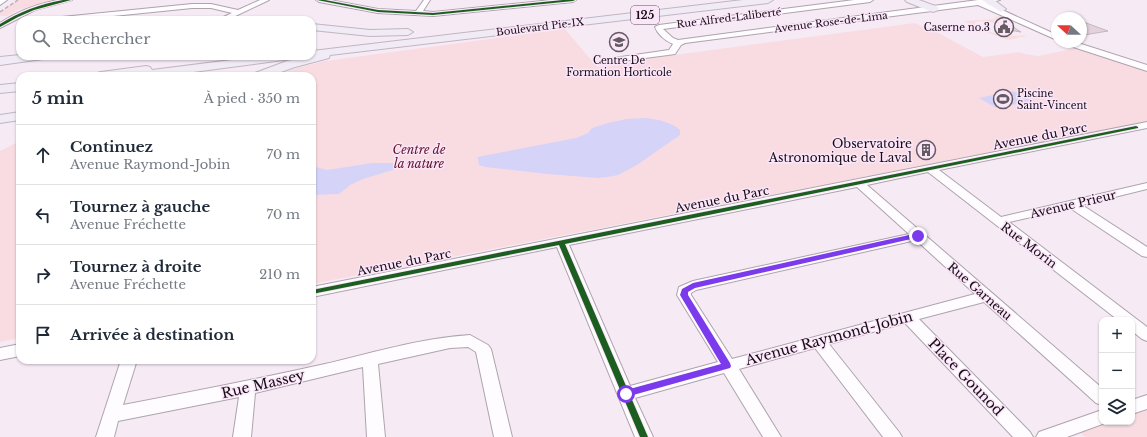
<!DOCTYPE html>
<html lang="fr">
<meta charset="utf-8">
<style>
body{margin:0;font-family:"Libre Baskerville",serif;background:#f6f6f7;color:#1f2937}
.controls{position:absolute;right:12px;bottom:12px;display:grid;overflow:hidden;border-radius:8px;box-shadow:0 1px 3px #0004}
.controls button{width:36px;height:36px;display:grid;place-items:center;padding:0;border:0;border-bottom:1px solid #e0e1e3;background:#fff;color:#1f2937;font:20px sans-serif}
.compass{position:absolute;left:1051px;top:12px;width:36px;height:36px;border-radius:50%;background:#fff;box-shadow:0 1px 3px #0004;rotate:291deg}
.stop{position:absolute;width:12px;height:12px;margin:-9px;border:3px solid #7c3aed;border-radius:50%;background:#fff}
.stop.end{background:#7c3aed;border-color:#fff;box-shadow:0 1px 4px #0008}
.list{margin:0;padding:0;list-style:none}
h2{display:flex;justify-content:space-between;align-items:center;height:52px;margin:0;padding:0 16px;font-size:17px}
h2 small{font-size:13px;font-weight:400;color:#747a83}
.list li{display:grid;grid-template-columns:26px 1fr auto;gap:12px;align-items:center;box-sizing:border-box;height:60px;padding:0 16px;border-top:1px solid #e0e1e3}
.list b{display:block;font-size:15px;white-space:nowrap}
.list p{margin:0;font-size:13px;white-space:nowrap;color:#747a83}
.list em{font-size:13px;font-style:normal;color:#747a83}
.icon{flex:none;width:22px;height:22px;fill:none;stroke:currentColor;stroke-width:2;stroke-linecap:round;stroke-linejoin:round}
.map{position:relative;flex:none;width:1147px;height:437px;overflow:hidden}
.search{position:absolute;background:#fff;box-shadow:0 1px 3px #0004;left:16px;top:16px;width:300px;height:44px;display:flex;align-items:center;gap:10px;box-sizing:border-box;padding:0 14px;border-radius:12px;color:#747a83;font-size:15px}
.panel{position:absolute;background:#fff;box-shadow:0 1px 3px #0004;left:16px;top:72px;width:300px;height:292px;border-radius:12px}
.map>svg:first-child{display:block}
.green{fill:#f9dce2}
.water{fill:#d6d3f8}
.building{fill:#e3d1dc;stroke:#c3b8bf}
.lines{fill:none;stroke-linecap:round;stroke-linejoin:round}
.minor-casing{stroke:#ada4ac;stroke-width:2}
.highway-casing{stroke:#c0b6c3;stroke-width:2}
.minor{fill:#fefcfe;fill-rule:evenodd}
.highway{fill:#f0ebf4;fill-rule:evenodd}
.rail{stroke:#b7b4b7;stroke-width:1.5;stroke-dasharray:4 2;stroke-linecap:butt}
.cycleway-casing{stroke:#fbe5f9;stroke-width:2}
.cycleway{fill:#1b5e20;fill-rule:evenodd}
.route{fill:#7c3aed}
.labels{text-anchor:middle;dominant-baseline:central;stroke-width:3;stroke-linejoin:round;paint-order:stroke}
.far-street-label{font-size:10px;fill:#140d13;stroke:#fbe5f9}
.far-poi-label{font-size:10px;fill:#140d13;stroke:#fbe5f9;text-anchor:end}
.shield{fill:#fbe5f9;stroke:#594e58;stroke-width:1}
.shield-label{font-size:11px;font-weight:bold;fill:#140d13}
.street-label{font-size:12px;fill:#140d13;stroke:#fbe5f9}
.poi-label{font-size:12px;fill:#140d13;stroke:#fbe5f9;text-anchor:end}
.park-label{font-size:12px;font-style:italic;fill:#631123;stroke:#fbe5f9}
.near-street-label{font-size:14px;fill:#140d13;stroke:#fbe5f9}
</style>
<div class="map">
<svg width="1147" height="437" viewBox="0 0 1147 437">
<rect width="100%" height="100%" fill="#f6eaf5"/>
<g class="green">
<path d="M18,0H54L18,10L7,16H0V12Z"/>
<path d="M1001,16L1013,22L996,21V23L980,21L975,22V25C984,33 1008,36 1021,36L1020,35L1027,36L1008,40L991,34L964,21C975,20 986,20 997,19L994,17Z"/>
<path d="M915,23L925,28H929L983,57L1019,52L1025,54L1038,56L1067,50L1073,47L1147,71V122L312,284V76H275L300,67L325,61L565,29L597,67L623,64L622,62Z"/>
<path d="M20,141V338L0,342V151Z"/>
<path d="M1147,406V437H1085L1077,429L1102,422H1132V411Z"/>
</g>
<g class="water">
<path d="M1013,91L1032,101L996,108L979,98Z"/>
<path d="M647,118C659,120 671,122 680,130V135L637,165L618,175L608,177L598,178L547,174L485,167L479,165L478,159L477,157L576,138L588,133L592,128L608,123L626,119Z"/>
<path d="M372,163H405L406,166L363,179L350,185L339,194L312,195V166L327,170Z"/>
</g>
<g class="building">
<path d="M996,21L1005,22L1021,32L996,28Z"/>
<path d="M1081,21L1097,27L1108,31L1084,35L1081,33Z"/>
</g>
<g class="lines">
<defs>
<g id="minor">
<path d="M0,0H7L0,5Z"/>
<path d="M58,0H72L35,10L0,28V23C18,11 37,4 58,0Z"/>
<path d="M260,0H269L227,20H217L232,13L211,8H192L74,20H48L52,18L192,4H211L238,10Z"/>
<path d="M316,0H330L378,9L416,11L424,0H430L423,11L433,12L552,0H576L573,2L433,16L378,13L319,2Z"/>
<path d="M854,0H873L870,2L663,29L673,38L678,40L978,0H1000L987,3L1057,35V40L978,5L685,43L681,45L675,54L668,55L614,62L610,60L614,58L669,50L673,44C666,41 658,35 655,27L659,25Z"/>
<path d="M1063,42H1075L1147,65V71L1064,44Z"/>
<path d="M1147,122V128L939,170L1001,217L1147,183V189L1082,205L1147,247V257L1142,256L1070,208L1009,222L1147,327V341L1142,339L1132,331V320H1118L928,172L867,185L1102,388V405L1096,403L984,302L919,319L1030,432L1033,437H1013L905,323L829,344L899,432L902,437H883L815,348L739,369L781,437H763L724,373L635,398L653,437H635L557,247L312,297V287ZM857,187L909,234L693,281L679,287L677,295L718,362L630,386L569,245ZM916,240L975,294L732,359L691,295V293L696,290Z"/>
<path d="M470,335L488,345L491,349L512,437H494L476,352L468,347L450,348L378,364L385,437H367L363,367L255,393L251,437H233L239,397L118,421L114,437H96L121,360H137L123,405C191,392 258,379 325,364C372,353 421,338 470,335Z"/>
<path d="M20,344V356L0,360V348Z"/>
<path d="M1147,395V409L1132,414V400Z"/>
<path d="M1102,410V422H1108L1067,437H1036L1039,432Z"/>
</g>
<g id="highway">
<path d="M743,0H773L768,3L330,55L329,58L295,67L270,76H253L255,73L287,61L312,56V51Z"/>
<path d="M905,0H919L938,7L939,9L934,12L930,11L907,2Z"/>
<path d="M982,0H994L1006,9L1001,12Z"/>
<path d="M312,24L370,30L408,29L413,32L408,35L370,36L312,30Z"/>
<path d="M20,55V56H49L47,58L43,59L0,65V57Z"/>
<path d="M263,56H297L295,58L291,59L163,76H95L97,73L101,72L146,66L150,67L152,70Z"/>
<path d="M20,83V91L0,93V85Z"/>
<path d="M20,112V120L0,123V115Z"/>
</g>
</defs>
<use href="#minor" class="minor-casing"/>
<use href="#highway" class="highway-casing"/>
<use href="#minor" class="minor"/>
<use href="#highway" class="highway"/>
<path class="rail" d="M0,12L18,0"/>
<defs>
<g id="cycleway">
<path d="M63,0H71L34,10L18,17L0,27V24C19,12 40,4 63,0Z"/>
<path d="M317,0H325L378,10L433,13L563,0H575L573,1L433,15L378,12Z"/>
<path d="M1136,126L1138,127V128L565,244L648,437H640L559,245L312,294V290Z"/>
</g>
</defs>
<use href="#cycleway" class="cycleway-casing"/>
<use href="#cycleway" class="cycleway"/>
</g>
<path class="route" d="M918,233L921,236L920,237L695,288L688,292V295L730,363L731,366L730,368L626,397L622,396L621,394L626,390L721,364L680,295L682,289L693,283Z"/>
<defs>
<symbol id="civic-ring" viewBox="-11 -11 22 22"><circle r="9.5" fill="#fbe5f9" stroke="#635a62" stroke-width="1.5"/><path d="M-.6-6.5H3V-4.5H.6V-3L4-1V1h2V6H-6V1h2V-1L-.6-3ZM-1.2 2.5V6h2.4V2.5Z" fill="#635a62"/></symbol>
<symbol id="school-ring" viewBox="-11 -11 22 22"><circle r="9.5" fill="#fbe5f9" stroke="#635a62" stroke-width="1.5"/><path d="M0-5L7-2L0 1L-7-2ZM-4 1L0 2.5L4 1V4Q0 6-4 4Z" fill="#635a62"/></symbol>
<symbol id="stadium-ring" viewBox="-11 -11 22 22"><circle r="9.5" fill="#fbe5f9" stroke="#635a62" stroke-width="1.5"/><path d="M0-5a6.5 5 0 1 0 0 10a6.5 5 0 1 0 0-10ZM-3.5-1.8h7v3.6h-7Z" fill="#635a62"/></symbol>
<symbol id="building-ring" viewBox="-11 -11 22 22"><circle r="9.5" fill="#fbe5f9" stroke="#635a62" stroke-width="1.5"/><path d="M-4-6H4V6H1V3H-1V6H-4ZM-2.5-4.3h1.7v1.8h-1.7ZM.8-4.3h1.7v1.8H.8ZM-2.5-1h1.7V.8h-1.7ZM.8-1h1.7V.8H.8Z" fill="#635a62"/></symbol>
</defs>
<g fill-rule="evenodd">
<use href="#civic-ring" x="993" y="16" width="22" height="22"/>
<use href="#school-ring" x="608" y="31" width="22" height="22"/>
<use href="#stadium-ring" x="992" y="88" width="22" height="22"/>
<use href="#building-ring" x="915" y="139" width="22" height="22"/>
</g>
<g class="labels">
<g class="far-street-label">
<text transform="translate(729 18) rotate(-7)">Rue Alfred-Laliberté</text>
<text transform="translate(831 22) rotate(-7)">Avenue Rose-de-Lima</text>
<text transform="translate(540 27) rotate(-7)">Boulevard Pie-IX</text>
</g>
<g class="far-poi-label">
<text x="990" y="27">Caserne no.3</text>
<text x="619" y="60" text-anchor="middle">Centre De<tspan x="619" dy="12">Formation Horticole</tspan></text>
<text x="1017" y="93" text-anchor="start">Piscine<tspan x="1017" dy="12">Saint-Vincent</tspan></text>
</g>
<rect class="shield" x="631" y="6" width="28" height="18" rx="3"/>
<g class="shield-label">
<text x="645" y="15">125</text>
</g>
<g class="street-label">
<text transform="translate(1040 136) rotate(-11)">Avenue du Parc</text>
<text transform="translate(722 199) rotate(-11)">Avenue du Parc</text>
<text transform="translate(1073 204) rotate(-13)">Avenue Prieur</text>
<text transform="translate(1029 245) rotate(37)">Rue Morin</text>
<text transform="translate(404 262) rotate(-11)">Avenue du Parc</text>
<text transform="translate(980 291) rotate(41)">Rue Garneau</text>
</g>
<g class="poi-label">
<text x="912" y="143">Observatoire<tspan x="912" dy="14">Astronomique de Laval</tspan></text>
</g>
<g class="park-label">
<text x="419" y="149">Centre de<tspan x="419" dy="14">la nature</tspan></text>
</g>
<g class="near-street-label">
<text transform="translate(829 338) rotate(-15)">Avenue Raymond-Jobin</text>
<text transform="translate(966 377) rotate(46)">Place Gounod</text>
<text transform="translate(263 384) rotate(-13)">Rue Massey</text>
</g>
</g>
</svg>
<div class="controls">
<button>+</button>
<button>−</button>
<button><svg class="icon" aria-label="layers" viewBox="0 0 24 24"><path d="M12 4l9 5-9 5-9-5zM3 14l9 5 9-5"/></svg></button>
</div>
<svg class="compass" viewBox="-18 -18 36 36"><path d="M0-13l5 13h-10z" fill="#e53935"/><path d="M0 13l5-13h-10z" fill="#747a83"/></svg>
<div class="stop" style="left:626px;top:394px"></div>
<div class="stop end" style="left:918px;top:236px"></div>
<div class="search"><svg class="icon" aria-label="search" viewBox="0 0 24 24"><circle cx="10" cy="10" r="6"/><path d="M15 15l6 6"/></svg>Rechercher</div>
<section class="panel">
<h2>5 min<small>À pied · 350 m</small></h2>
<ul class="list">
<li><svg class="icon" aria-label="ahead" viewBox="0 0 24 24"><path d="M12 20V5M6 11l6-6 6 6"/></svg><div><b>Continuez</b><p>Avenue Raymond-Jobin</p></div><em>70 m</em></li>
<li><svg class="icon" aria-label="left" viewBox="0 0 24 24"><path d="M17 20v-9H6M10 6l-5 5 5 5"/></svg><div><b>Tournez à gauche</b><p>Avenue Fréchette</p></div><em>70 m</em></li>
<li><svg class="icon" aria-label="right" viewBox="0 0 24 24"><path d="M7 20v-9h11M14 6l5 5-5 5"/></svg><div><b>Tournez à droite</b><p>Avenue Fréchette</p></div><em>210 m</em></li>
<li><svg class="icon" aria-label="arrive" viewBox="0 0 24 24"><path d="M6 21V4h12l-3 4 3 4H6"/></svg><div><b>Arrivée à destination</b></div></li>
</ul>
</section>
</div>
